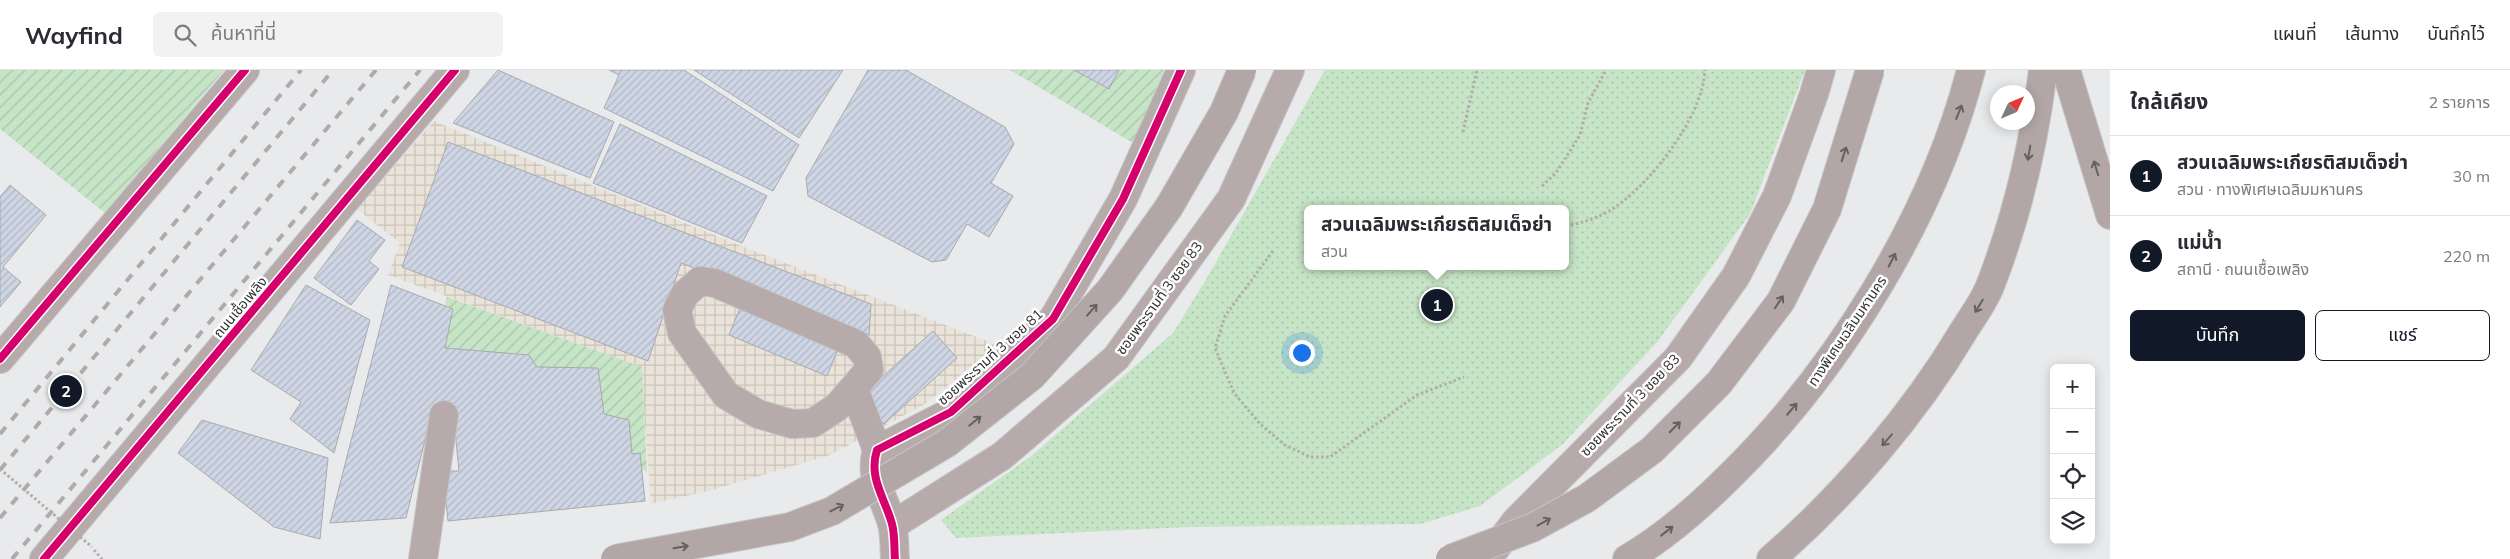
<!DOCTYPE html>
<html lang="th">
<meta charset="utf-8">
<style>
body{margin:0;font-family:Mulish,"Noto Sans Thai",sans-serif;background:#f2f2f3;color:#2b2b33}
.controls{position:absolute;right:15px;bottom:15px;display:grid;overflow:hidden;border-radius:8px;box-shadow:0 2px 12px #0003}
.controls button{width:45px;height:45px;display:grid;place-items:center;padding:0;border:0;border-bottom:1px solid #e1e1e2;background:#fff;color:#2b2b33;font:25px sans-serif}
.compass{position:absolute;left:1990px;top:15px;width:45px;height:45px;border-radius:50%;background:#fff;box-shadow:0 2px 12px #0003;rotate:46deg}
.you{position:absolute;left:1301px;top:282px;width:18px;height:18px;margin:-12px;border:4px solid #fff;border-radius:50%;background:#1a73e8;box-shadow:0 0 0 8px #1a73e833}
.badge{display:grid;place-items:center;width:32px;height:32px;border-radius:50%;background:#111827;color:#fff;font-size:16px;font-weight:700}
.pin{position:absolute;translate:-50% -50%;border:2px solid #fff;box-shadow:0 1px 5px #0006}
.popup{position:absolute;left:1304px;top:135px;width:265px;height:65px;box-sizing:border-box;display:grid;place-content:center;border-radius:8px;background:#fff;filter:drop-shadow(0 1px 4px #0005);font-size:16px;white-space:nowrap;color:#7c7c81}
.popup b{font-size:19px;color:#2b2b33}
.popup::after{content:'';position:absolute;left:50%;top:100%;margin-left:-10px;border:10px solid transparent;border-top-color:#fff}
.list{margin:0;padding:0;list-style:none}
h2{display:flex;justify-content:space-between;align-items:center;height:65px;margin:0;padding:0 20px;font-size:21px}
h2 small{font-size:16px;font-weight:400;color:#7c7c81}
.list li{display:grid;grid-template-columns:32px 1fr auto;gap:15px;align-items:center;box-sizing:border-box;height:80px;padding:0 20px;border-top:1px solid #e1e1e2}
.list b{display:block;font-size:19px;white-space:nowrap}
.list p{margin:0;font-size:16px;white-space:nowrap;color:#7c7c81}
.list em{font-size:16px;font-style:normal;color:#7c7c81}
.actions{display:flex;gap:10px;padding:15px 20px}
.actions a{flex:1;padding:11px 0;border:1px solid #111827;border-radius:8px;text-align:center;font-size:18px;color:#111827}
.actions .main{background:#111827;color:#fff}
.icon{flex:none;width:28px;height:28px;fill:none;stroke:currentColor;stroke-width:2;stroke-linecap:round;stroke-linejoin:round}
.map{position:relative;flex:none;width:2110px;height:489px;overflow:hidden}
header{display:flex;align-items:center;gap:30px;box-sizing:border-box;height:70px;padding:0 25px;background:#fff;border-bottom:1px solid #e1e1e2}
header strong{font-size:24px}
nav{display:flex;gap:28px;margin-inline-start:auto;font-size:18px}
.search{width:350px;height:45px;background:#f2f2f3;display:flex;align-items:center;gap:12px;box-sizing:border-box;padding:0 18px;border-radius:8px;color:#7c7c81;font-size:19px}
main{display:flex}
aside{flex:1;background:#fff}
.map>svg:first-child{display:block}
.industrial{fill:url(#industrial-grid)}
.grass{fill:url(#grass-dots);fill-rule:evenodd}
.garden{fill:url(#garden-furrows)}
.building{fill:url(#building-hatch);stroke:#a9aaab}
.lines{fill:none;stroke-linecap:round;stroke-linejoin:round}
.minor-casing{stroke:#c5c5c6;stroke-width:30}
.highway-casing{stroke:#c5c5c6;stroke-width:30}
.path{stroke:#b2adad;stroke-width:3;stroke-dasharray:2.5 2.5;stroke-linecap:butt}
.minor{stroke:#b6aaab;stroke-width:28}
.highway{stroke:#b2a6a7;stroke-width:28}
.rail{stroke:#afaaab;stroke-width:4;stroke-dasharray:9 9;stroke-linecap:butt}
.highway-bridge-casing{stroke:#c5c5c6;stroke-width:30;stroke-linecap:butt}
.path-bridge{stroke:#b2adad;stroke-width:3;stroke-dasharray:2.5 2.5;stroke-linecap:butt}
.highway-bridge{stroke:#b2a6a7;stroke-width:28}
.cycleway-casing{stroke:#fff;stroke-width:11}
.cycleway{stroke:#d6006c;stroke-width:8}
.oneway{stroke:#656061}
.labels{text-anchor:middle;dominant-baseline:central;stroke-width:5;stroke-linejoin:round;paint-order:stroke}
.street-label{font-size:14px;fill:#313233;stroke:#fff}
</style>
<header>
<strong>Wayfind</strong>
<div class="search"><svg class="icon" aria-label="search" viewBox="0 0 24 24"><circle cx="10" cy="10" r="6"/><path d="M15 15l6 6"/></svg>ค้นหาที่นี่</div>
<nav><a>แผนที่</a><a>เส้นทาง</a><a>บันทึกไว้</a></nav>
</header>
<main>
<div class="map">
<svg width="2110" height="489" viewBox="0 0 2110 489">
<defs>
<pattern id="industrial-grid" width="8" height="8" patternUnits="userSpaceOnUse" patternTransform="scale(1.25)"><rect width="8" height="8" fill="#eae3d9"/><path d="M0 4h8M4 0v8" fill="none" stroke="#c9c3bb"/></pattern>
<pattern id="grass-dots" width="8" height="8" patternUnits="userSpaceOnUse" patternTransform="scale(1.25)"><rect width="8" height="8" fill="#c6e4c6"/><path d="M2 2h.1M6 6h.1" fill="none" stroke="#abc4ab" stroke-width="1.8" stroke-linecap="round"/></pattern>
<pattern id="garden-furrows" width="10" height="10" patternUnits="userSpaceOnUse" patternTransform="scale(1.25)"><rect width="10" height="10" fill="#c6e4c6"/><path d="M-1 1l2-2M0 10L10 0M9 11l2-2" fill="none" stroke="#abc4ab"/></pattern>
<pattern id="building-hatch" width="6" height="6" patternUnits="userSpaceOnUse" patternTransform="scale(1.25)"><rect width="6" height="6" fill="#ced5e4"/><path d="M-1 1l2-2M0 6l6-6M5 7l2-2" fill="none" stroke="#b1b7c4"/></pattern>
</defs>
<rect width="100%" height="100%" fill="#e9eaec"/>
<path class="industrial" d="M434,51L744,177L997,275L925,334L830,385L712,420L651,434L641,297L388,205L400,173L357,139Z"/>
<path class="grass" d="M1325,0H1805L1750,144L1658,271L1563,374L1480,436L1420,454L1189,457L956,468L941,450L1030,387L1173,263L1208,206ZM1308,139H1566V196H1308Z"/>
<g class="garden">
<path d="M0,0H224L105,143L0,59Z"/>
<path d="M1010,0H1164L1133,73Z"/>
<path d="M447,227L642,297L647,402L434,282Z"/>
</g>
<g class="building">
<path d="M498,0L614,52L590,108L453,53Z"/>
<path d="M609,0H684L799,75L773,121L604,38L619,5Z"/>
<path d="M694,0H843L799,68Z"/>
<path d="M868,0H906L1005,57L1014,74L991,113L1013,126L989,167L967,154L946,190L932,192L808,126L806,108Z"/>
<path d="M1074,0H1119L1109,19Z"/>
<path d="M620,54L767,126L742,173L593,113Z"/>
<path d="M448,72L871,234L869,265L681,193L648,291L402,197Z"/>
<path d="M10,115L46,145L3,197L21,212L0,237V127Z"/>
<path d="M357,150L385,170L369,191L379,199L351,235L314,208Z"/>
<path d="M306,215L370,250L334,383L290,349L301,332L251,300Z"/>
<path d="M391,215L453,239L445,278L529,285L537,297L598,298L604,344L629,350L632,384L640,383L645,431L448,451L443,401H459L453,341L433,337L406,448L330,453Z"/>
<path d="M740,238L838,279L827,306L729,265Z"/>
<path d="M933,261L957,288L884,354L860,327Z"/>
<path d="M202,350L328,388L320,469L274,457L178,383Z"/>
</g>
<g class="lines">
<defs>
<g id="minor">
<path d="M700,211L715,213L856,274L867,287L869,300L837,337L813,353L792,354L758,344L726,325L682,263L677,240L685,224Z"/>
<path d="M0,289L245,0"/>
<path d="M854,319L877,380"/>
<path d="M893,455L1002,386L1116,288L1231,129L1290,0"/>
<path d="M1495,479L1516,451L1678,288L1736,206L1777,126L1814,24L1821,0"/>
<path d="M44,489L455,0"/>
<path d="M423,489L444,345"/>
<path d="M895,489C894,478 895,465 892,454C885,428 868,408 877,380L951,342L1053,249L1123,129L1181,0"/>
</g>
<g id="highway">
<path d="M2066,0L2110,145"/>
<path d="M1627,489C1665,467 1699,437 1730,406C1838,300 1933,147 1971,0"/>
<path d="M1771,489C1843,427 1914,344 1963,262C1972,247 1984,232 1990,216C2017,147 2034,74 2043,0"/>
</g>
</defs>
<use href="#minor" class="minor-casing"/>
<use href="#highway" class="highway-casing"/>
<g class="path">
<path d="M1463,62L1477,0"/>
<path d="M1542,116L1556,103L1580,65L1588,33L1606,0"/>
<path d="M1566,156C1581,153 1595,149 1609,141C1648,118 1703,47 1705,0"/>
<path d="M1273,181L1225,246L1215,278L1234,323L1260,354L1285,375L1310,387H1330L1417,325L1464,307"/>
<path d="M94,480L102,489"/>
</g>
<use href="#minor" class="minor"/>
<use href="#highway" class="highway"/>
<g class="rail">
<path d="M0,364L301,0"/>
<path d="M0,400L333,0"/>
<path d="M0,448L376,0"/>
<path d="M12,489L420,0"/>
</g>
<defs>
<g id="highway-bridge">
<path d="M615,489L790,457L832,441L947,373L1032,306L1110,220L1169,137L1224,42L1242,0"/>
<path d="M1450,489L1532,458L1587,428L1652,380L1719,313L1781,231L1827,139L1870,0"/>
</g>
</defs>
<use href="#highway-bridge" class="highway-bridge-casing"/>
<path class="path-bridge" d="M0,399L92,477"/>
<use href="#highway-bridge" class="highway-bridge"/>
<defs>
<g id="cycleway">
<path d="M0,289L245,0"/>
<path d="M44,489L455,0"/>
<path d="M895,489C894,478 895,465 892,454C885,428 868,408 877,380L951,342L1053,249L1123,129L1181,0"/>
</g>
</defs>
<use href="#cycleway" class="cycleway-casing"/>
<use href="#cycleway" class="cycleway"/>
</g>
<defs><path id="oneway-shaft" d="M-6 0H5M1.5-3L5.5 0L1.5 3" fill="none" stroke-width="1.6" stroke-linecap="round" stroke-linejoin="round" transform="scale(1.25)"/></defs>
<g class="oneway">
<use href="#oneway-shaft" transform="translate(1959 42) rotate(-68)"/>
<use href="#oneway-shaft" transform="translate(2029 83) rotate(100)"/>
<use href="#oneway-shaft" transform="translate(1844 84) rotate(-72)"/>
<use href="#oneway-shaft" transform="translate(2096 98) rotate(-107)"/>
<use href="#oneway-shaft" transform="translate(1892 190) rotate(-63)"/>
<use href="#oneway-shaft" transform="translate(1779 232) rotate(-57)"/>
<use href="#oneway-shaft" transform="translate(1979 236) rotate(121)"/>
<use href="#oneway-shaft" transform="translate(1092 240) rotate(-48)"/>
<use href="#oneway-shaft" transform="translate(1792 339) rotate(-50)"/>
<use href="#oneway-shaft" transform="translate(975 351) rotate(-39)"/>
<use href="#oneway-shaft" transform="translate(1675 357) rotate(-45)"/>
<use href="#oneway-shaft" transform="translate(1887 370) rotate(131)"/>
<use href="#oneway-shaft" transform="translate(837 438) rotate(-27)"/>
<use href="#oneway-shaft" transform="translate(1544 452) rotate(-29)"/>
<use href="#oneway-shaft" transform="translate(1667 461) rotate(-38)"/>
<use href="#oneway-shaft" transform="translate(681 477) rotate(-10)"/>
</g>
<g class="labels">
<g class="street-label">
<text transform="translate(1159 228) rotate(-54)">ซอยพระรามที่ 3 ซอย 83</text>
<text transform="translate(240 237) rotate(-50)">ถนนเชื้อเพลิง</text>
<text transform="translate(1847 261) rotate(-56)">ทางพิเศษเฉลิมมหานคร</text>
<text transform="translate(990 287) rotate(-42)">ซอยพระรามที่ 3 ซอย 81</text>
<text transform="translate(1630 335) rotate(-46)">ซอยพระรามที่ 3 ซอย 83</text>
</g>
</g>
</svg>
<div class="controls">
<button>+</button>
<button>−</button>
<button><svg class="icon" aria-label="locate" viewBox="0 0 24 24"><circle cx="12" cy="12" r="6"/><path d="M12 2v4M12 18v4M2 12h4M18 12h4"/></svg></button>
<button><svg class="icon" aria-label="layers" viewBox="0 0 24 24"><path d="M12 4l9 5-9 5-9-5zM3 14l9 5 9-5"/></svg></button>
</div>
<svg class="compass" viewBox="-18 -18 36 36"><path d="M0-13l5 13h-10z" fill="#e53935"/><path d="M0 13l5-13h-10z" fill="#7c7c81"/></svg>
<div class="you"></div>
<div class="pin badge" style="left:1437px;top:235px">1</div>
<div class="popup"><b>สวนเฉลิมพระเกียรติสมเด็จย่า</b>สวน</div>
<div class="pin badge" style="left:66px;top:321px">2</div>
</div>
<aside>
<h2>ใกล้เคียง<small>2 รายการ</small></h2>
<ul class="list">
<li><span class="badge">1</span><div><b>สวนเฉลิมพระเกียรติสมเด็จย่า</b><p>สวน · ทางพิเศษเฉลิมมหานคร</p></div><em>30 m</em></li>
<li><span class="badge">2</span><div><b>แม่น้ำ</b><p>สถานี · ถนนเชื้อเพลิง</p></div><em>220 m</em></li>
</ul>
<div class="actions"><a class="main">บันทึก</a><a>แชร์</a></div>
</aside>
</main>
